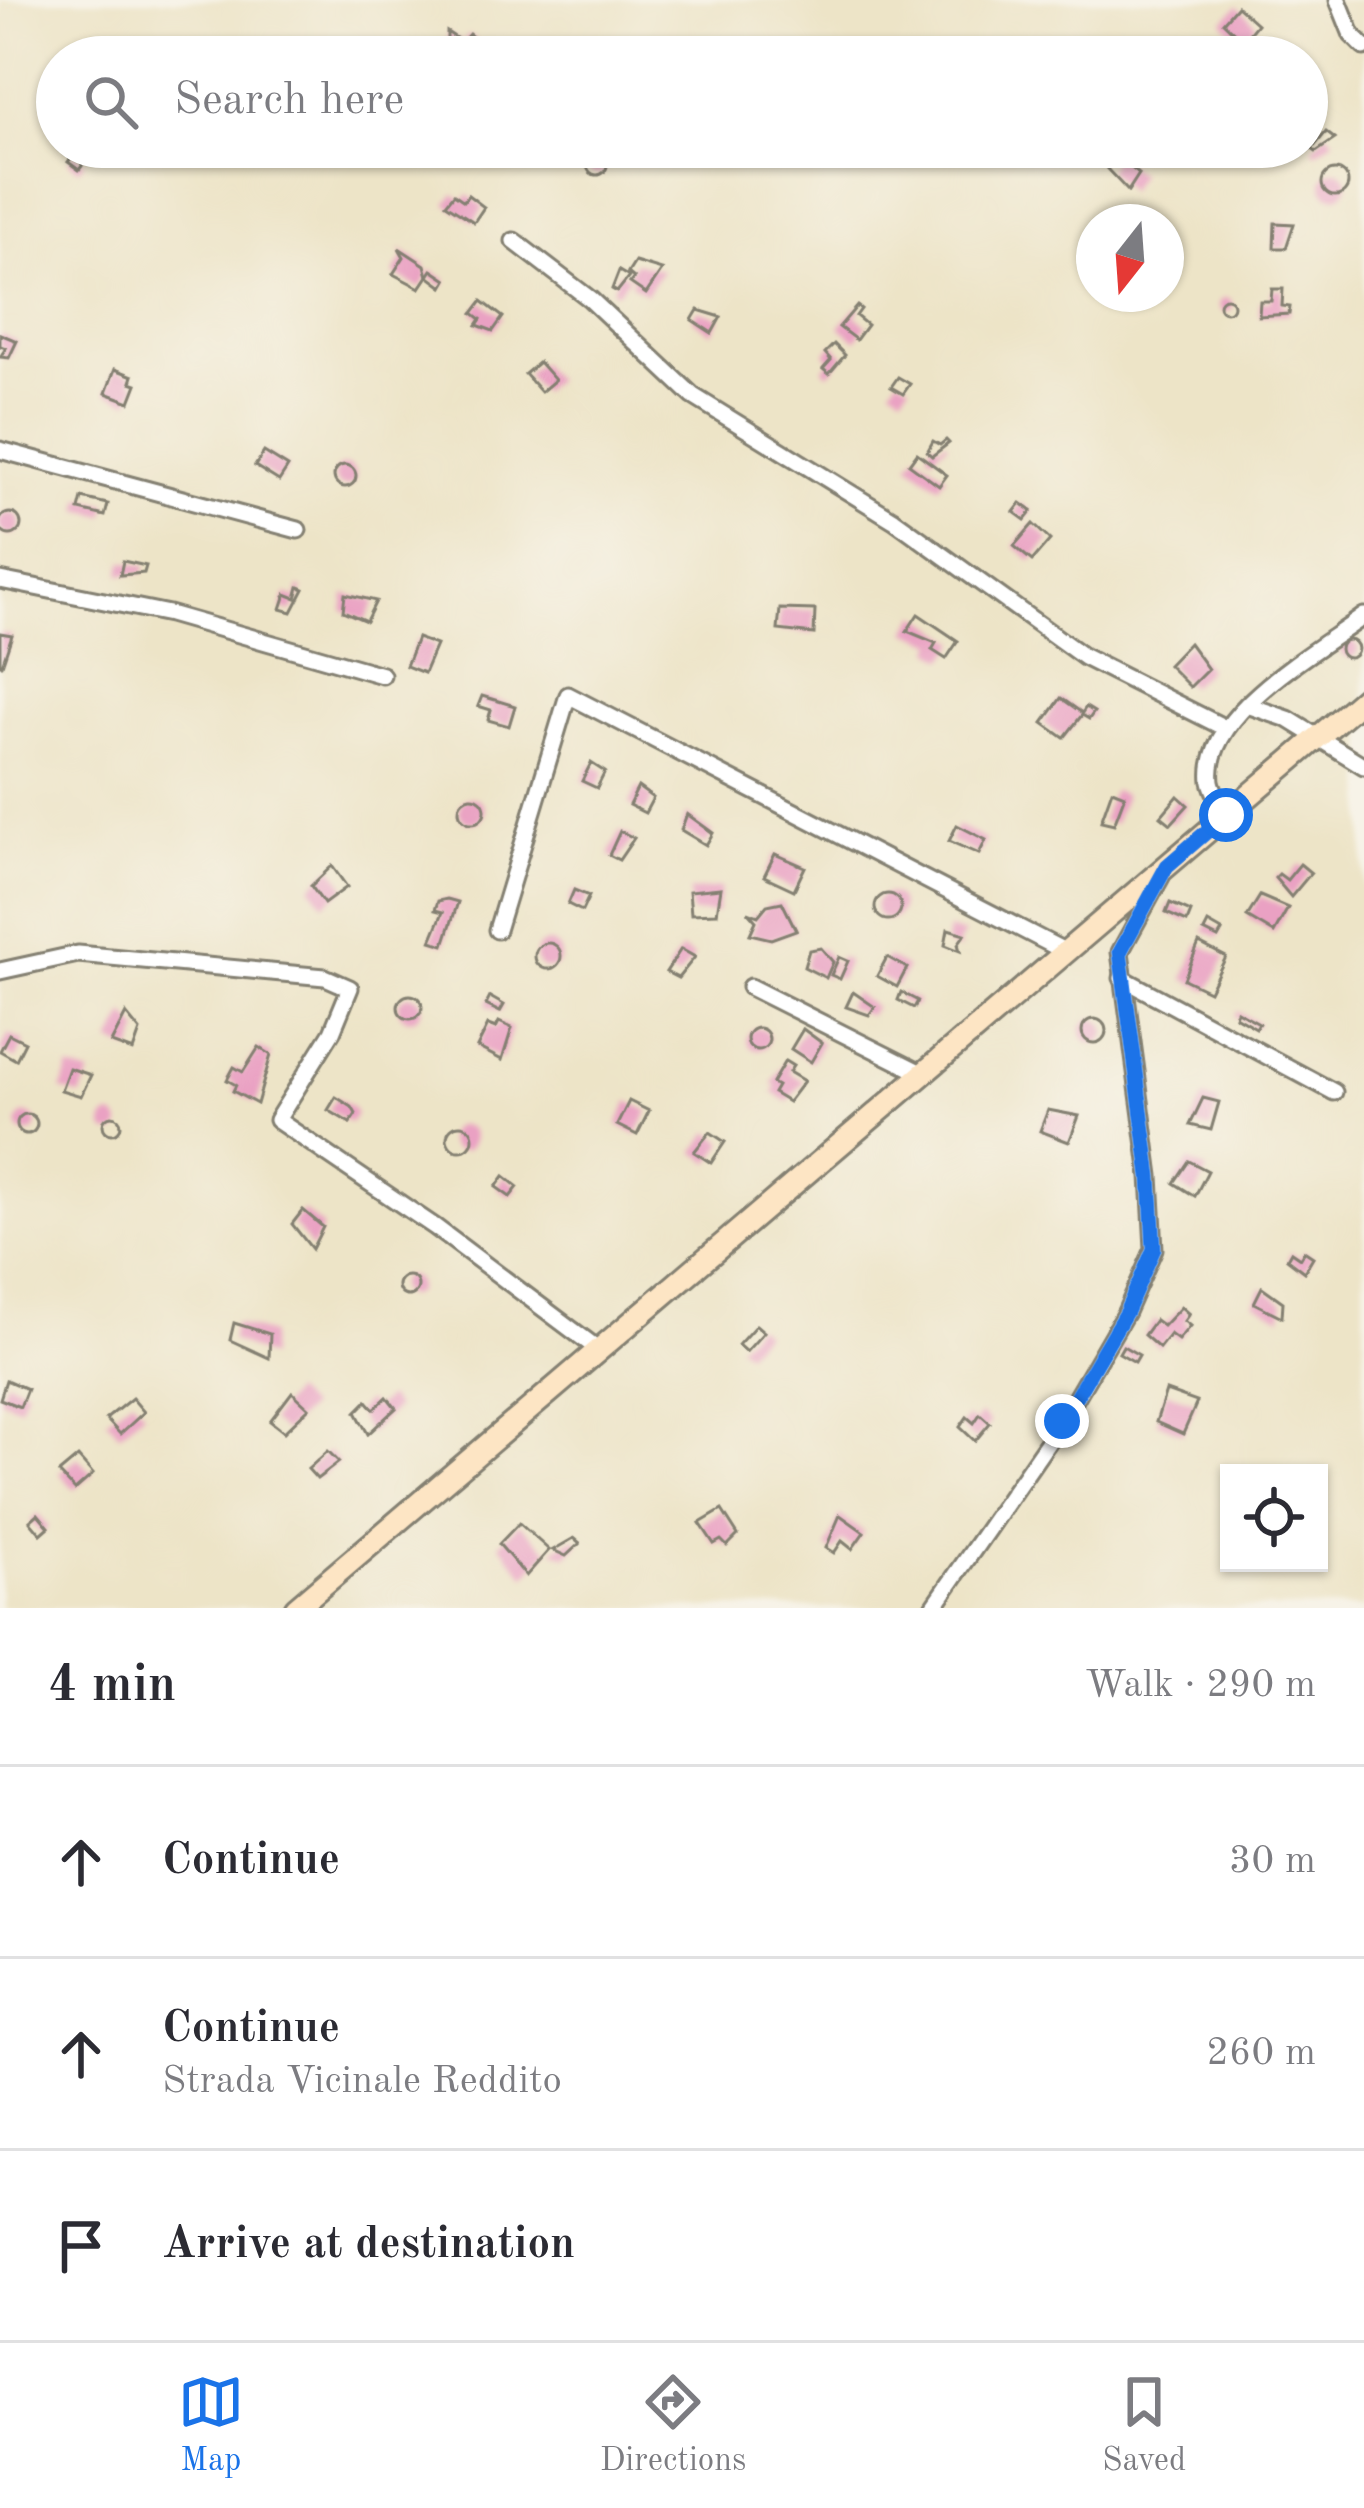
<!DOCTYPE html>
<meta charset="utf-8">
<style>
body{margin:0;font-family:"Old Standard TT",serif;background:#f7f7f7;color:#2b2b33}
.controls{position:absolute;right:36px;bottom:36px;display:grid;overflow:hidden;border-radius:0px;box-shadow:0 3px 9px #0004}
.controls button{width:108px;height:108px;display:grid;place-items:center;padding:0;border:0;border-bottom:3px solid #e1e1e2;background:#fff;color:#2b2b33;font:60px sans-serif}
.compass{position:absolute;left:1076px;top:204px;width:108px;height:108px;border-radius:50%;background:#fff;box-shadow:0 3px 9px #0004;rotate:197deg}
.stop{position:absolute;width:36px;height:36px;margin:-27px;border:9px solid #1a73e8;border-radius:50%;background:#fff}
.stop.end{background:#1a73e8;border-color:#fff;box-shadow:0 3px 12px #0008}
.list{margin:0;padding:0;list-style:none}
h2{display:flex;justify-content:space-between;align-items:center;height:156px;margin:0;padding:0 48px;font-size:51px}
h2 small{font-size:39px;font-weight:400;color:#7c7c81}
.list li{display:grid;grid-template-columns:78px 1fr auto;gap:36px;align-items:center;box-sizing:border-box;height:192px;padding:0 48px;border-top:3px solid #e1e1e2}
.list b{display:block;font-size:45px;white-space:nowrap}
.list p{margin:0;font-size:39px;white-space:nowrap;color:#7c7c81}
.list em{font-size:39px;font-style:normal;color:#7c7c81}
.icon{flex:none;width:66px;height:66px;fill:none;stroke:currentColor;stroke-width:2;stroke-linecap:round;stroke-linejoin:round}
.map{position:relative;flex:none;width:1364px;height:1608px;overflow:hidden}
.search{position:absolute;background:#fff;box-shadow:0 3px 9px #0004;left:36px;right:36px;top:36px;height:132px;display:flex;align-items:center;gap:30px;box-sizing:border-box;padding:0 42px;border-radius:66px;color:#7c7c81;font-size:45px}
.sheet{height:732px;background:#fff}
nav{display:flex;justify-content:space-around;align-items:center;box-sizing:border-box;height:168px;border-top:3px solid #e1e1e2;background:#fff;font-size:33px;color:#7c7c81}
nav a{display:grid;justify-items:center;gap:6px}
nav .on{color:#1a73e8}
.map>svg:first-child{display:block}
.building{fill:#eaa1c3}
.lines{fill:none;stroke-linecap:round;stroke-linejoin:round}
.minor-casing{stroke:#848072;stroke-width:21}
.secondary-casing{stroke:#848072;stroke-width:27}
.minor{stroke:#fff;stroke-width:15}
.secondary{stroke:#fde5c4;stroke-width:21}
.route{stroke:#1a73e8;stroke-width:15}
</style>
<div class="map">
<svg width="1364" height="1608" viewBox="0 0 1364 1608">
<rect width="100%" height="100%" fill="#f7f3e8"/>
<filter id="ink" filterUnits="userSpaceOnUse"><feTurbulence type="fractalNoise" baseFrequency=".00833" numOctaves="2"/><feDisplacementMap in="SourceGraphic" scale="24" xChannelSelector="R" yChannelSelector="G"/><feConvolveMatrix kernelMatrix="1 2 1 2 8 2 1 2 1" color-interpolation-filters="sRGB"/></filter>
<filter id="wash" filterUnits="userSpaceOnUse"><feTurbulence type="fractalNoise" baseFrequency=".004" numOctaves="4" result="noise"/><feDisplacementMap in="SourceGraphic" scale="48" xChannelSelector="R" yChannelSelector="G"/><feGaussianBlur stdDeviation="2.7" result="paint"/><feColorMatrix in="noise" values="0 0 0 0 0 0 0 0 0 0 0 0 0 0 0 0 0 1.4 0 .05"/><feComposite in="paint" operator="in"/></filter>
<g filter="url(#wash)">
<rect width="100%" height="100%" fill="#ede4c7"/>
<g id="blocks">
<g class="building">
<path d="M1237,6L1257,24L1243,41L1223,22Z"/>
<path d="M447,32L462,42L469,34L480,43L468,57H451L460,47L447,43Z"/>
<path d="M236,44L251,52L248,57H228Z"/>
<path d="M1326,132L1335,139L1316,152L1312,149Z"/>
<path d="M74,154L85,162L79,170L68,162Z"/>
<circle cx="597" cy="165" r="10"/>
<path d="M1117,156L1139,174L1128,191L1107,169Z"/>
<circle cx="1335" cy="183" r="13"/>
<path d="M454,194L464,201L468,195L484,207L474,222L446,204Z"/>
<path d="M1275,223L1294,224L1286,248H1274Z"/>
<path d="M399,248L425,265L428,276L420,288L393,274L404,257Z"/>
<path d="M635,262L662,270L646,294L630,283L634,278L628,273Z"/>
<path d="M432,270L447,280L443,287L428,276Z"/>
<path d="M619,271L629,277L617,292L612,289Z"/>
<path d="M1272,289H1283L1282,306L1290,307L1289,314L1259,316L1260,301H1271Z"/>
<circle cx="1226" cy="305" r="7"/>
<path d="M482,301L503,317L493,331L477,325L481,319L473,313Z"/>
<path d="M857,306L861,309L856,316L867,325L856,340L839,327Z"/>
<path d="M698,310L721,317L712,333L692,320Z"/>
<path d="M0,334L17,341L9,358L0,357L6,348L0,346Z"/>
<path d="M834,344L845,355L829,374L823,369L831,360L825,353Z"/>
<path d="M539,362L555,380L541,392L525,374Z"/>
<path d="M115,369L133,376L131,382L137,384L130,402L106,393Z"/>
<path d="M898,377L910,384L903,394L891,387Z"/>
<path d="M946,440L949,443L932,456L927,452L933,441L940,445Z"/>
<path d="M264,452L288,467L279,481L255,466Z"/>
<path d="M917,453L947,475L939,486L909,464Z"/>
<circle cx="345" cy="476" r="11"/>
<path d="M82,498L108,504L105,516L79,510Z"/>
<path d="M1021,503L1032,511L1025,520L1014,512Z"/>
<circle cx="10" cy="524" r="11"/>
<path d="M1033,524L1050,540L1032,561L1014,546Z"/>
<path d="M123,561L146,566L144,573L120,575Z"/>
<path d="M299,587L304,589L292,612L281,609L286,594L296,598Z"/>
<path d="M345,594L376,601L366,621L343,611Z"/>
<path d="M780,609L815,610L814,634L778,630Z"/>
<path d="M918,614L958,641L946,659L932,650L936,643L907,631Z"/>
<path d="M0,633L12,635L2,665H0Z"/>
<path d="M417,638L436,645L424,673L406,666Z"/>
<circle cx="1349" cy="649" r="9"/>
<path d="M1189,643L1208,669L1190,687L1168,665Z"/>
<path d="M482,696L515,706L509,726L488,720L491,710L478,706Z"/>
<path d="M1061,698L1082,713L1086,707L1094,712L1089,719L1082,715L1064,738L1043,723Z"/>
<path d="M591,763L605,772L597,788L582,781Z"/>
<path d="M638,787L653,798L645,813L629,805Z"/>
<path d="M1112,790L1125,795L1114,824L1101,821Z"/>
<path d="M1178,796L1188,805L1171,824L1161,816Z"/>
<circle cx="472" cy="810" r="13"/>
<path d="M687,814L713,833L706,845L681,830Z"/>
<path d="M957,825L986,840L979,854L949,841Z"/>
<path d="M620,831L634,838L619,860L609,855Z"/>
<path d="M775,854L805,867L794,890L764,876Z"/>
<path d="M1300,864L1311,873L1291,897L1275,878L1279,874L1287,880Z"/>
<path d="M332,866L347,887L324,904L311,886Z"/>
<path d="M721,888L717,913L691,914L689,891Z"/>
<path d="M574,890L589,896L582,911L568,904Z"/>
<circle cx="888" cy="907" r="13"/>
<path d="M1260,896L1288,908L1274,933L1247,917Z"/>
<path d="M447,899L458,902L444,945L431,941L443,912L435,910L438,901Z"/>
<path d="M782,902L796,930L771,939L750,934L756,921L748,912L758,916L767,905Z"/>
<path d="M1170,903L1191,912L1187,922L1166,913Z"/>
<path d="M1208,923L1222,931L1218,938L1204,931Z"/>
<path d="M948,929L965,934L958,944L960,951L945,945Z"/>
<path d="M1199,943L1226,957L1209,991L1184,979Z"/>
<circle cx="548" cy="956" r="13"/>
<path d="M821,948L833,962L826,978L804,967L809,950Z"/>
<path d="M681,949L695,957L678,978L666,972Z"/>
<path d="M839,957L848,961L840,979L831,975Z"/>
<path d="M887,957L907,968L897,987L877,976Z"/>
<path d="M853,992L875,1007L869,1015L846,1007Z"/>
<path d="M901,992L918,1001L914,1008L898,1000Z"/>
<circle cx="410" cy="1007" r="12"/>
<path d="M490,997L504,1005L500,1012L486,1005Z"/>
<path d="M1237,1011L1259,1023L1256,1028L1235,1016Z"/>
<path d="M126,1014L140,1031L133,1051L111,1043Z"/>
<circle cx="1094" cy="1031" r="12"/>
<path d="M499,1022L512,1028L502,1060L477,1047L488,1025L496,1028Z"/>
<circle cx="758" cy="1039" r="11"/>
<path d="M803,1029L822,1043L811,1062L791,1049Z"/>
<path d="M9,1034L25,1042L16,1060L0,1051Z"/>
<path d="M259,1047L271,1055L257,1104L233,1091L236,1085L227,1080L234,1067L243,1072Z"/>
<path d="M785,1061L793,1066L789,1072L804,1081L788,1102L773,1093L777,1086L772,1083Z"/>
<path d="M69,1068L91,1075L81,1096L61,1090Z"/>
<path d="M336,1097L352,1107L356,1114L350,1123L328,1110Z"/>
<path d="M1203,1098L1219,1102L1211,1130L1190,1125Z"/>
<path d="M629,1101L649,1111L637,1135L617,1125Z"/>
<path d="M1048,1110L1079,1116L1069,1142L1040,1131Z"/>
<circle cx="27" cy="1124" r="10"/>
<circle cx="112" cy="1125" r="9"/>
<circle cx="460" cy="1138" r="13"/>
<path d="M710,1132L725,1142L711,1163L694,1152Z"/>
<path d="M1189,1161L1208,1171L1195,1196L1174,1183Z"/>
<path d="M504,1176L518,1187L510,1197L496,1187Z"/>
<path d="M303,1210L323,1227L312,1249L292,1224Z"/>
<path d="M1304,1251L1313,1257L1304,1272L1287,1259L1291,1252L1300,1258Z"/>
<circle cx="408" cy="1286" r="10"/>
<path d="M1262,1287L1283,1302L1282,1317L1254,1303Z"/>
<path d="M1181,1307L1189,1314L1184,1321L1190,1326L1178,1340L1170,1334L1159,1348L1144,1335L1155,1320L1163,1326Z"/>
<path d="M234,1323L270,1334L269,1358L230,1340Z"/>
<path d="M756,1325L764,1332L746,1352L738,1345Z"/>
<path d="M1123,1346L1139,1355L1135,1362L1119,1353Z"/>
<path d="M6,1380L27,1389L20,1407L0,1399Z"/>
<path d="M1166,1391L1197,1402L1183,1434L1156,1422Z"/>
<path d="M292,1392L309,1408L284,1432L270,1421Z"/>
<path d="M387,1397L396,1408L368,1434L356,1412L367,1401L374,1409Z"/>
<path d="M132,1398L144,1412L120,1434L106,1419Z"/>
<path d="M980,1414L990,1423L975,1441L960,1427L967,1417L974,1423Z"/>
<path d="M328,1451L339,1462L317,1479L308,1469Z"/>
<path d="M78,1457L93,1474L75,1490L59,1473Z"/>
<path d="M722,1510L738,1535L727,1546L721,1540L714,1544L700,1523Z"/>
<path d="M38,1514L49,1527L41,1534L30,1521Z"/>
<path d="M840,1515L864,1532L852,1549L842,1541L834,1553L826,1548Z"/>
<path d="M519,1523L549,1550L526,1576L499,1544Z"/>
<path d="M574,1538L580,1543L566,1556L553,1550Z"/>
</g>
</g>
</g>
<g filter="url(#ink)">
<use href="#blocks" fill-opacity="0" stroke="#848072" stroke-width="3"/>
<g class="lines">
<defs>
<g id="minor">
<path d="M1338,0L1352,35L1364,47"/>
<path d="M514,241L590,299L693,396L894,520L1084,657L1225,728"/>
<path d="M0,450L298,530"/>
<path d="M0,580L169,614L382,675"/>
<path d="M1247,705L1288,719L1364,766"/>
<path d="M1226,815C1222,805 1213,792 1211,781C1203,713 1317,651 1364,616"/>
<path d="M497,930L568,695L1066,952"/>
<path d="M0,971L78,954L325,977L350,988L332,1032L277,1120L435,1227L599,1350"/>
<path d="M1122,978L1334,1092"/>
<path d="M750,987L923,1074"/>
<path d="M933,1608L1062,1422L1126,1312L1154,1249L1150,1176L1120,952L1161,877"/>
</g>
<path id="secondary" d="M296,1608L1364,698"/>
</defs>
<use href="#minor" class="minor-casing"/>
<use href="#secondary" class="secondary-casing"/>
<use href="#minor" class="minor"/>
<use href="#secondary" class="secondary"/>
</g>
</g>
<g class="lines" filter="url(#ink)">
<path class="route" d="M1062,1421L1126,1312L1154,1249L1150,1176L1120,952L1167,866L1226,815"/>
</g>
</svg>
<div class="controls">
<button><svg class="icon" aria-label="locate" viewBox="0 0 24 24"><circle cx="12" cy="12" r="6"/><path d="M12 2v4M12 18v4M2 12h4M18 12h4"/></svg></button>
</div>
<svg class="compass" viewBox="-18 -18 36 36"><path d="M0-13l5 13h-10z" fill="#e53935"/><path d="M0 13l5-13h-10z" fill="#7c7c81"/></svg>
<div class="stop" style="left:1226px;top:815px"></div>
<div class="stop end" style="left:1062px;top:1421px"></div>
<div class="search"><svg class="icon" aria-label="search" viewBox="0 0 24 24"><circle cx="10" cy="10" r="6"/><path d="M15 15l6 6"/></svg>Search here</div>
</div>
<section class="sheet">
<h2>4 min<small>Walk · 290 m</small></h2>
<ul class="list">
<li><svg class="icon" aria-label="ahead" viewBox="0 0 24 24"><path d="M12 20V5M6 11l6-6 6 6"/></svg><div><b>Continue</b></div><em>30 m</em></li>
<li><svg class="icon" aria-label="ahead" viewBox="0 0 24 24"><path d="M12 20V5M6 11l6-6 6 6"/></svg><div><b>Continue</b><p>Strada Vicinale Reddito</p></div><em>260 m</em></li>
<li><svg class="icon" aria-label="arrive" viewBox="0 0 24 24"><path d="M6 21V4h12l-3 4 3 4H6"/></svg><div><b>Arrive at destination</b></div></li>
</ul>
</section>
<nav>
<a class="on"><svg class="icon" aria-label="map" viewBox="0 0 24 24"><path d="M3 6l6-2 6 2 6-2v14l-6 2-6-2-6 2zM9 4v14M15 6v14"/></svg>Map</a>
<a><svg class="icon" aria-label="directions" viewBox="0 0 24 24"><path d="M12 3l9 9-9 9-9-9zM9 14v-3h6M13 9l2 2-2 2"/></svg>Directions</a>
<a><svg class="icon" aria-label="saved" viewBox="0 0 24 24"><path d="M7 4h10v16l-5-4-5 4z"/></svg>Saved</a>
</nav>
